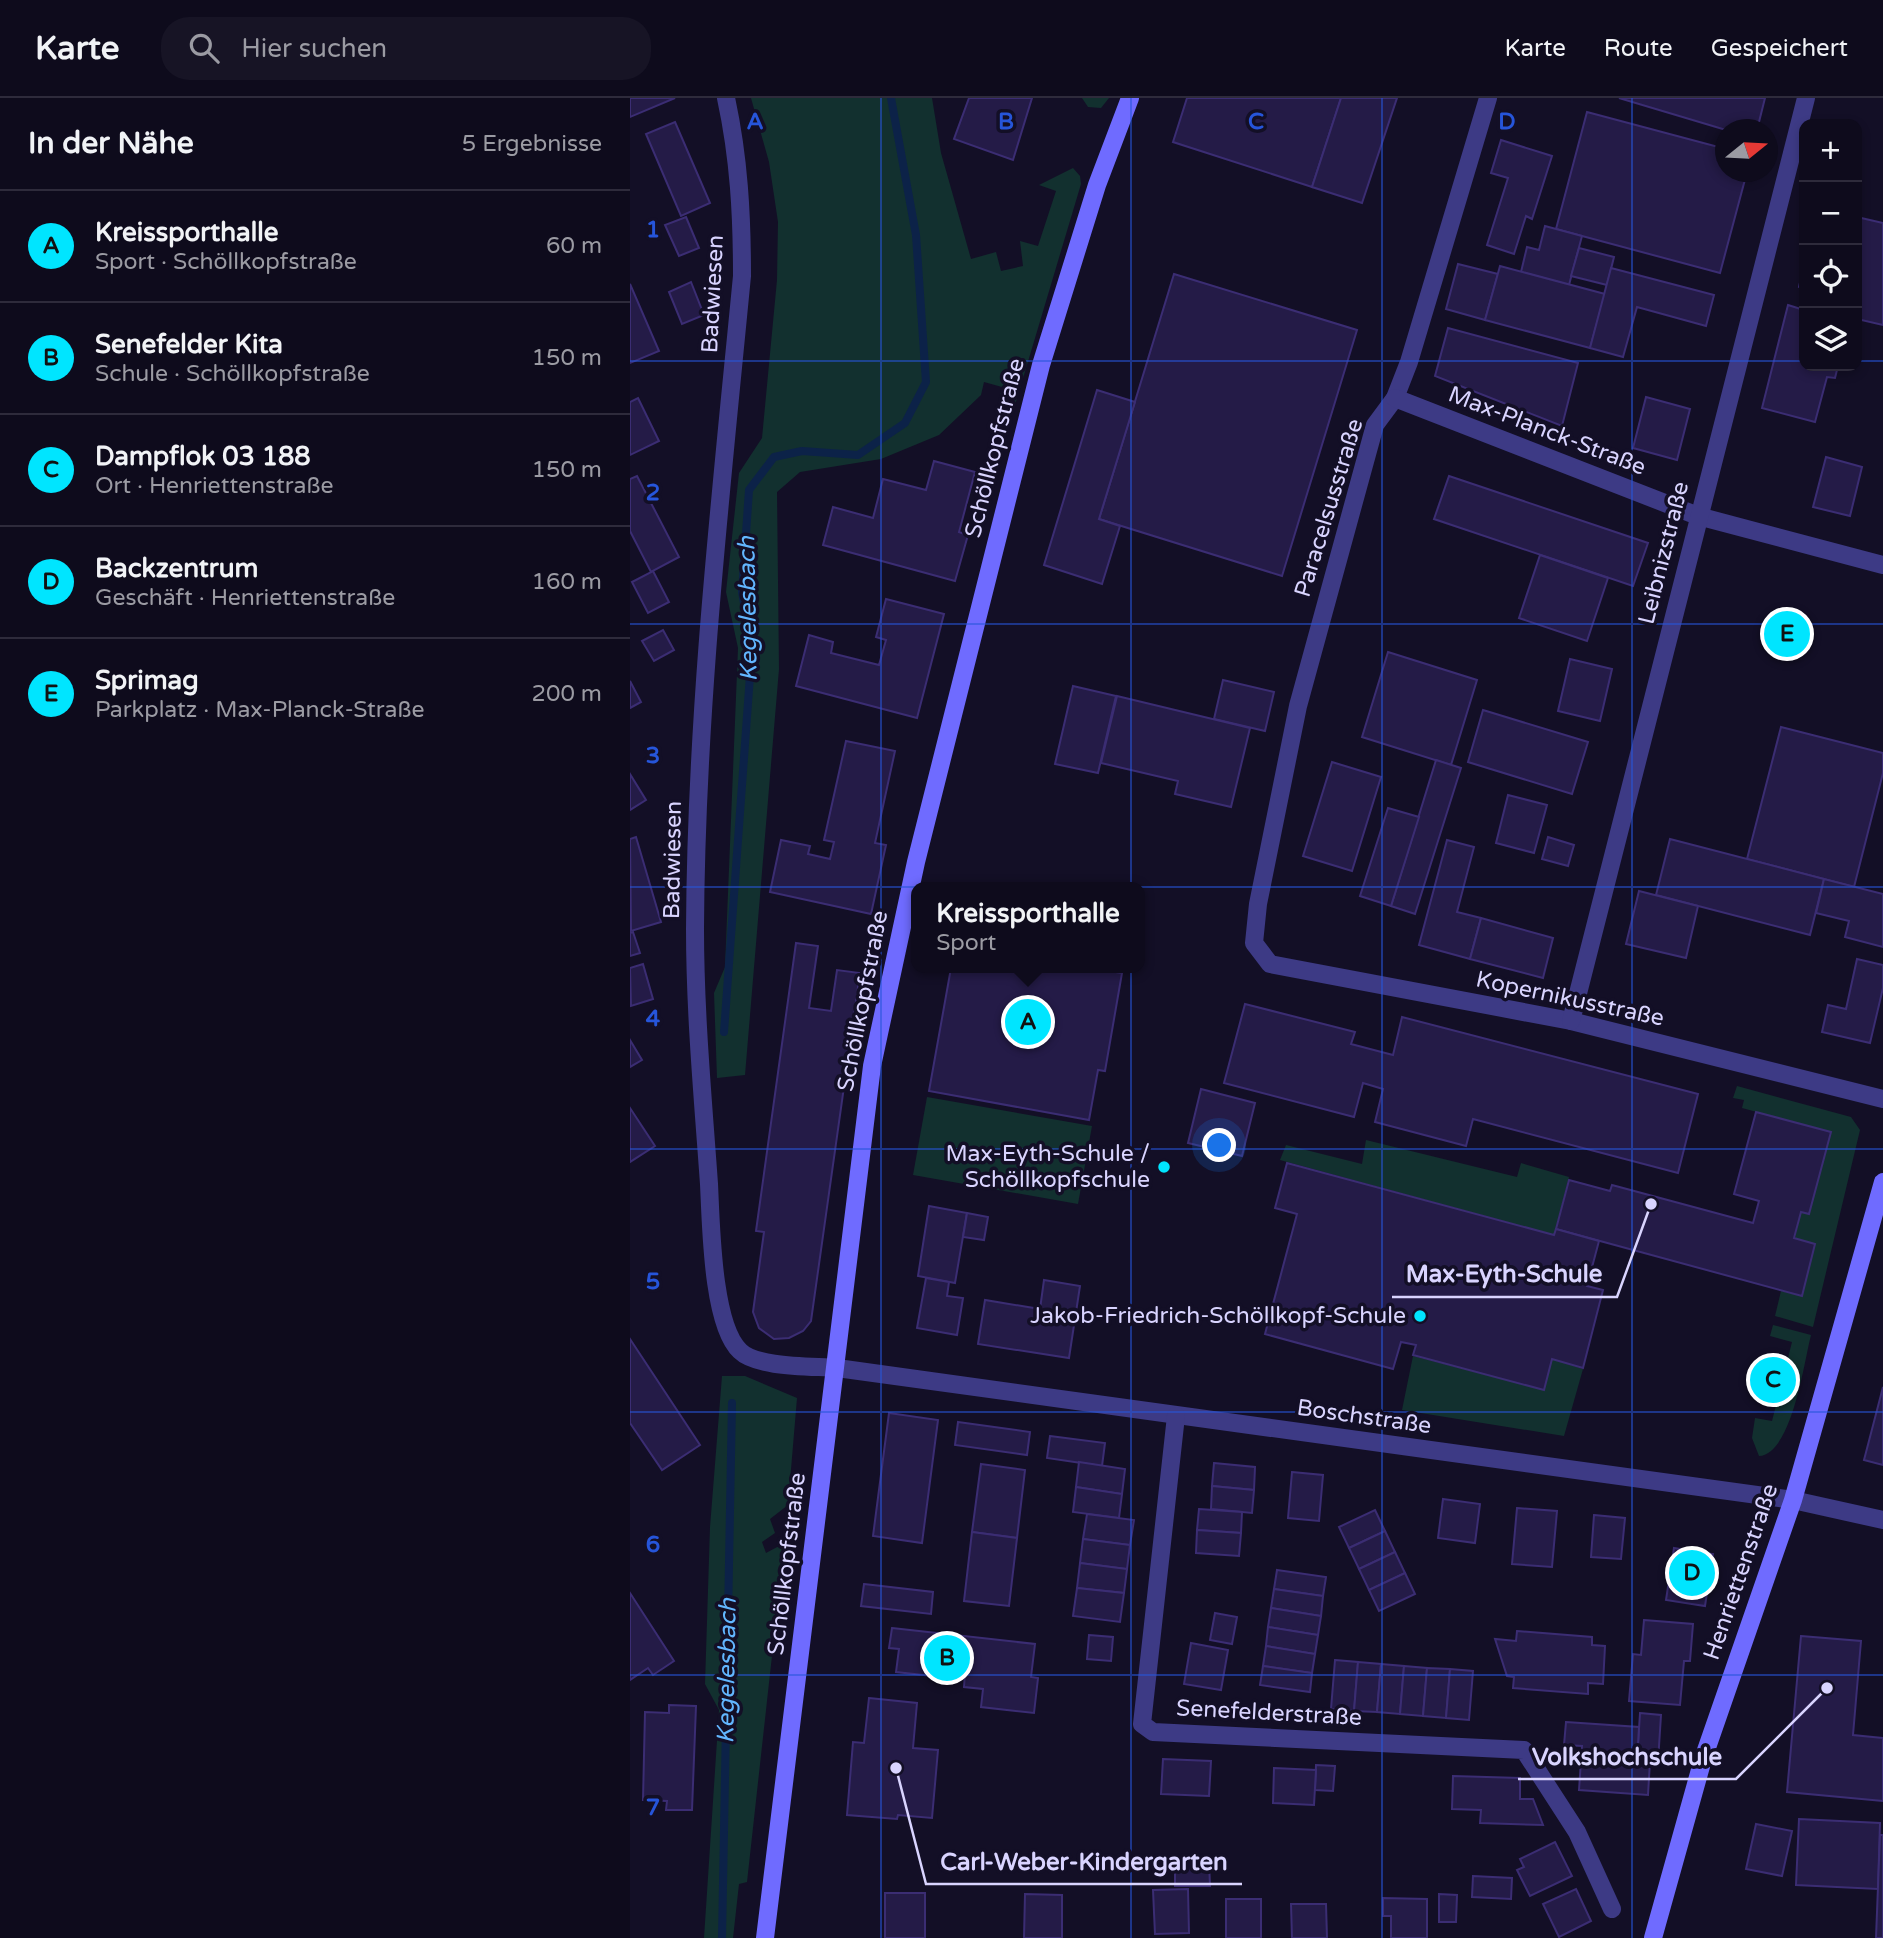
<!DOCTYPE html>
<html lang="de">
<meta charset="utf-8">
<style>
body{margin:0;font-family:"Varela Round",sans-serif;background:#171425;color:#f1f3f6}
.controls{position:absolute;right:21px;top:21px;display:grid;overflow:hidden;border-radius:14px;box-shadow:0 4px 10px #0003}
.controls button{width:63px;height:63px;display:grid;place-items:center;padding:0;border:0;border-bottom:2px solid #2e2b3b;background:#0e0b1c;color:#f1f3f6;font:35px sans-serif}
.compass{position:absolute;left:1085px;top:21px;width:63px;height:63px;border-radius:50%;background:#0e0b1c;box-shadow:0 4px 10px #0003;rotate:72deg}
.you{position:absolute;left:590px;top:1048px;width:24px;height:24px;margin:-18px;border:5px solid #fff;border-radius:50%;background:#1a73e8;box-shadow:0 0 0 10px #1a73e833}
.badge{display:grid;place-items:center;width:46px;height:46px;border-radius:50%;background:#00e5ff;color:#111;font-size:23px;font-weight:700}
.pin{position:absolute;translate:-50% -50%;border:4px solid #fff;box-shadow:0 2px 7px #0006}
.popup{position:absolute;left:281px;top:784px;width:234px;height:91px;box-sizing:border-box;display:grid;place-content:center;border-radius:14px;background:#0e0b1c;filter:drop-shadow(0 2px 5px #0005);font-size:23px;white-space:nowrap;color:#9b9ba3}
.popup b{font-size:26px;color:#f1f3f6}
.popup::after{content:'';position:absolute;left:50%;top:100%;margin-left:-14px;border:14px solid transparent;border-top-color:#0e0b1c}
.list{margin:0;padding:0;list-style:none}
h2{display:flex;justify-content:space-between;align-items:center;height:91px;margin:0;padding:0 28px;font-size:30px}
h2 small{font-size:23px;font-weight:400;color:#9b9ba3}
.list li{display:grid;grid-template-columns:46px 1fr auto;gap:21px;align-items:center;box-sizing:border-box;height:112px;padding:0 28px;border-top:2px solid #2e2b3b}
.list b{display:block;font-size:26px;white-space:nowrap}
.list p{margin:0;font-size:23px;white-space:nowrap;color:#9b9ba3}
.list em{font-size:23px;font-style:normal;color:#9b9ba3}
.icon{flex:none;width:38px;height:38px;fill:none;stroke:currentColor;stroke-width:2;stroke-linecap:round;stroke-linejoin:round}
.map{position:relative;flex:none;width:1253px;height:1840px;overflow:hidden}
header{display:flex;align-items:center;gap:42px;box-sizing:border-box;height:98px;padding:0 35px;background:#0e0b1c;border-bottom:2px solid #2e2b3b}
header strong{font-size:33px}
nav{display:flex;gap:38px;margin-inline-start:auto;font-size:24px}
.search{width:490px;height:63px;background:#171425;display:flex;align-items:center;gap:18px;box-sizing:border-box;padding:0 24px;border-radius:28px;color:#9b9ba3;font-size:26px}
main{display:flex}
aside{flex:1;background:#0e0b1c}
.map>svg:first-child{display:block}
.green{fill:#12302f}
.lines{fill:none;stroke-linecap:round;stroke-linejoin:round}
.stream{stroke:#0c2248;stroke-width:8}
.building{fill:#241b47;stroke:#3b2d73;stroke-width:2}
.street{stroke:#3d3a85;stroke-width:18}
.secondary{stroke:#6f6bff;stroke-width:18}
.grid{fill:none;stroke:#2655da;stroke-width:2;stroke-opacity:0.55}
.poi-dot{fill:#00e5ff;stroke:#130f26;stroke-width:2.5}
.labels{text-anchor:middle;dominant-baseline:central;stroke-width:7;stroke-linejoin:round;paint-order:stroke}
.street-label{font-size:23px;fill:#d9d4ff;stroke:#130f26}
.poi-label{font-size:23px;fill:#d9d4ff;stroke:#130f26;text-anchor:end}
.water-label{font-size:24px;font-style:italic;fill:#62b6ff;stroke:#130f26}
.grid-label{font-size:23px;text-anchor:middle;font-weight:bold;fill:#2655da;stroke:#130f26;stroke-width:7;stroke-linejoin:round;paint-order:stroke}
.leader{fill:none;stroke:#d9d4ff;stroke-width:2.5}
.callout-dot{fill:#d9d4ff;stroke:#130f26;stroke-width:2.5}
.callout-label{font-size:24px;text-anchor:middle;font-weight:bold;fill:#d9d4ff;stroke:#130f26;stroke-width:7;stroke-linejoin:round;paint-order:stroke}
</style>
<header>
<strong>Karte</strong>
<div class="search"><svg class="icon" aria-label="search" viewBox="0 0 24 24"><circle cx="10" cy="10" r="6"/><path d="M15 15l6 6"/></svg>Hier suchen</div>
<nav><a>Karte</a><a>Route</a><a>Gespeichert</a></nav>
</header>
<main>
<aside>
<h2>In der Nähe<small>5 Ergebnisse</small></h2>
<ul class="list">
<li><span class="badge">A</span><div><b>Kreissporthalle</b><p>Sport · Schöllkopfstraße</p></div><em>60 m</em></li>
<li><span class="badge">B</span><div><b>Senefelder Kita</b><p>Schule · Schöllkopfstraße</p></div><em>150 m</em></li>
<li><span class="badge">C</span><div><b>Dampflok 03 188</b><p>Ort · Henriettenstraße</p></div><em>150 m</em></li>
<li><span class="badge">D</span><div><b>Backzentrum</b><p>Geschäft · Henriettenstraße</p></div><em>160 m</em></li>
<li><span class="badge">E</span><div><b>Sprimag</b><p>Parkplatz · Max-Planck-Straße</p></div><em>200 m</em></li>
</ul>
</aside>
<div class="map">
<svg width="1253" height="1840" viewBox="0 0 1253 1840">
<rect width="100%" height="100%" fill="#130f26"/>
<g class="green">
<path d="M121,0H302L311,55L341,161L366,154L371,173L393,168L390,143L408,148L426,93L409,87L443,70L450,78L451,86L385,307L369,302L372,289L354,284L351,297L309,337L251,361L170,374L147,394L149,571L115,977L87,980L84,895L95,869L108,550L96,494L109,375L132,340L147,182L148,124L139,64Z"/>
<path d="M452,0H479L471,10L458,9Z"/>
<path d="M1107,988L1221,1019L1230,1032L1183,1229L1145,1218L1151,1193L1172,1198L1185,1146L1165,1140L1171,1114L1179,1116L1201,1034L1112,1010L1114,1002L1103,1000Z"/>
<path d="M297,999L462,1028L448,1106L283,1077Z"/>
<path d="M736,1042L887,1079L891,1065L939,1079L924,1137L650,1062L656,1047L732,1066Z"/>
<path d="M1143,1227L1181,1237C1174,1264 1162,1356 1129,1358L1122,1340L1125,1320L1142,1323L1162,1244L1140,1238Z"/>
<path d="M783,1258L914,1292L922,1261L953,1271L934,1338L772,1312Z"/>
<path d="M92,1278H115L167,1300L158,1407L140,1421L145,1435L132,1444L136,1455L151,1447L154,1449L117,1784L109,1786L103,1840H74L89,1612L75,1586L80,1429Z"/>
</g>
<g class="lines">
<g class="stream">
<path d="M94,934L122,550L112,494L119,392L144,359L172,353L228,357L275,325L296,284L286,137L261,0"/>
<path d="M92,1840L102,1305"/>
</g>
</g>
<g class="building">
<path d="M0,0H45L0,19Z"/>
<path d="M339,0H402L383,62L324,41Z"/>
<path d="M557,0H711L682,89L543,44Z"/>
<path d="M711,0H767L732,105L682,89Z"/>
<path d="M989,0H1135L1127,32H1096Z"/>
<path d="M957,14L1096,51V74H1117L1090,175L926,131Z"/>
<path d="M45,24L80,105L51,118L16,36Z"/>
<path d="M871,42L922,58L902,121L896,118L884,156L857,147L878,80L861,75Z"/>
<path d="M56,119L69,150L49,158L35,127Z"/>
<path d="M1227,119L1253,125V227L1227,221Z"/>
<path d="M915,128L952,138L939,187L891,174L897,149L909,152Z"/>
<path d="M949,150L984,159L977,187L941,178Z"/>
<path d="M828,166L868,176L855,222L816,211Z"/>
<path d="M1174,167V191L1169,189Z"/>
<path d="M870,168L975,196L960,250L855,222Z"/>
<path d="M981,170L1084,197L1076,228L1007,209L993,259L960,250Z"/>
<path d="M544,176L727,232L652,478L469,421Z"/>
<path d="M61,184L74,217L52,226L39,194Z"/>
<path d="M0,186L29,253L0,265Z"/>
<path d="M1158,207L1174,212V268H1208L1205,280L1197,279L1185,324L1132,310Z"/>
<path d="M818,230L948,265L932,328L805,278Z"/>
<path d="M467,292L505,304L469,421L490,428L472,486L414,467Z"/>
<path d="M1016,299L1060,311L1047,362L1003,350Z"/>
<path d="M8,300L29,343L0,357V304Z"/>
<path d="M1196,359L1232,369L1220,418L1183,409Z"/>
<path d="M304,363L345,374L329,434L338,437L325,483L193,447L203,409L243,420L253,381L296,392Z"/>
<path d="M7,378L49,459L21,474L0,433V381Z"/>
<path d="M819,378L1018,445L1003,488L804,421Z"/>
<path d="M910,457L978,480L957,543L889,520Z"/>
<path d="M23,473L39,504L18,515L2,484Z"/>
<path d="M256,501L314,516L287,620L166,588L179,537L203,544L201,555L249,567L256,542L246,539Z"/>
<path d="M33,532L44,552L24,563L12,543Z"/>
<path d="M758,554L847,582L821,667L732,639Z"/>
<path d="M940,561L982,571L970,623L928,613Z"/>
<path d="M593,582L644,594L635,633L584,621Z"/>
<path d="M0,583L11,604L0,610Z"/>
<path d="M443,588L486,598L468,675L425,666Z"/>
<path d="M487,598L620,630L601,709L545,696L548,683L471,665Z"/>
<path d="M853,612L958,644L942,696L838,664Z"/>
<path d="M1151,629L1253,655V675L1224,789L1117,761Z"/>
<path d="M216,643L265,653L245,745L256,747L241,816L140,794L151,742L180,748L178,756L200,761L204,744L194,742Z"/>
<path d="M806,662L831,670L785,816L761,808Z"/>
<path d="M702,664L751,679L722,773L673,758Z"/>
<path d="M0,676L16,702L0,712Z"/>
<path d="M878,697L917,707L904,755L866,745Z"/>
<path d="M758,710L789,719L761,808L730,798Z"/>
<path d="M6,739L31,824L1,833L0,741Z"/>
<path d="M918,739L944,747L938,768L912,761Z"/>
<path d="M1040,741L1194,781L1180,837L1026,797Z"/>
<path d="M817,742L844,749L827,814L851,820L840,861L789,847Z"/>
<path d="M1194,781L1253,796V849L1215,839L1219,823L1186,815Z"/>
<path d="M1009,793L1068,808L1056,860L996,846Z"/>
<path d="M851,820L923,840L913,880L840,861Z"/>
<path d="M3,834L10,855L0,858V835Z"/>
<path d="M166,845L188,848L179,910L201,913L207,872L230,875L181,1223L173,1233L159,1240L144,1241L129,1230L123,1214L134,1134L126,1133Z"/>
<path d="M1227,861L1253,867V890L1240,945L1192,934L1198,907L1216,911Z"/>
<path d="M13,866L23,901L1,908L0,870Z"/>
<path d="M321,870H486L485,874L492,875L475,973L468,972L459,1022L299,993Z"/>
<path d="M615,906L725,934L721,946L763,957L772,919L1068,996L1048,1075L843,1021L836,1048L745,1024L753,991L733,985L724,1019L594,985Z"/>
<path d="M0,942L12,962L0,969Z"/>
<path d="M571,991L625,1005L612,1058L558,1045Z"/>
<path d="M0,1010L25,1048L0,1064Z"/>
<path d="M1126,1014L1201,1034L1179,1116L1171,1114L1164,1140L1185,1146L1172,1198L926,1131L939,1082L980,1093L982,1087L1123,1125L1129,1103L1104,1096Z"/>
<path d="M657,1065L924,1137L926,1131L969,1143L957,1188L973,1192L953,1270L922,1261L914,1292L783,1257L786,1247L771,1244L763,1271L635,1236L667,1116L645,1110Z"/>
<path d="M299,1108L337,1115L325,1185L288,1178Z"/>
<path d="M337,1115L358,1119L354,1142L333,1139Z"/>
<path d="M296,1180L319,1184L317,1198L333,1200L327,1237L287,1230Z"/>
<path d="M414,1182L450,1188L439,1260L348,1246L355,1202L410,1211Z"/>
<path d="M0,1241L70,1347L32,1372L0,1325Z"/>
<path d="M1253,1289V1367L1234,1362Z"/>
<path d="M259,1315L308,1322L292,1445L243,1438Z"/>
<path d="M328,1324L400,1334L397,1357L325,1347Z"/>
<path d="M420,1338L475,1345L472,1368L417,1360Z"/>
<path d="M449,1364L495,1371L492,1396L446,1389Z"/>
<path d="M584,1365L625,1369L624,1392L582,1388Z"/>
<path d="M351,1366L395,1372L387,1440L342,1434Z"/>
<path d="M662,1374L693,1377L689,1423L658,1420Z"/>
<path d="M582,1388L624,1392L622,1415L581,1411Z"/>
<path d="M446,1389L492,1396L489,1420L443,1414Z"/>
<path d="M813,1401L850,1406L845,1445L808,1440Z"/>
<path d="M887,1410L927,1413L922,1469L882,1466Z"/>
<path d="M569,1411L612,1414L611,1435L567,1432Z"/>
<path d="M745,1412L755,1433L719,1450L709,1429Z"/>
<path d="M457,1416L504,1422L500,1447L453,1441Z"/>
<path d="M964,1417L995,1420L991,1461L961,1459Z"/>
<path d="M567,1432L611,1435L609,1458L566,1455Z"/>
<path d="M755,1433L765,1454L729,1471L719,1450Z"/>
<path d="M342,1434L387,1440L379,1508L334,1503Z"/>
<path d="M453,1441L500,1447L497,1471L450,1465Z"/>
<path d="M1044,1450L1083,1456L1075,1508L1036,1502Z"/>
<path d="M765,1454L775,1475L739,1492L729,1471Z"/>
<path d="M450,1465L497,1471L494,1495L447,1490Z"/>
<path d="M647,1472L696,1479L693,1498L644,1491Z"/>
<path d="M775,1475L785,1496L749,1513L739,1492Z"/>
<path d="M234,1486L303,1494L301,1516L231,1508Z"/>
<path d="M447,1490L494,1495L490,1524L443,1518Z"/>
<path d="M644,1491L693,1498L691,1518L641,1510Z"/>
<path d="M0,1495L44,1563L23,1577L18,1570L0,1582Z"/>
<path d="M641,1510L691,1518L688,1537L638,1529Z"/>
<path d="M585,1515L607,1519L602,1546L580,1542Z"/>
<path d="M1014,1522L1063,1526L1060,1563H1054L1050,1607L999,1603L1003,1556L1011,1557Z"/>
<path d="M638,1529L688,1537L685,1556L636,1548Z"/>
<path d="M262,1530L405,1546L401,1579L408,1580L404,1615L351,1609L353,1591L334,1589L335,1575L322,1574L321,1580L266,1574L269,1551L259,1550Z"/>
<path d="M887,1533L962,1539V1547L975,1548L973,1586L958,1585V1596L883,1590L884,1579L877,1578L865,1541L886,1543Z"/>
<path d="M459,1537L483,1539L481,1563L457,1561Z"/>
<path d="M1171,1538L1231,1543L1223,1637L1253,1640V1703L1157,1694Z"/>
<path d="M561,1545L598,1552L591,1592L554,1586Z"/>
<path d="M636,1548L685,1556L682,1575L633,1568Z"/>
<path d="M705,1562L728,1564L724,1613L701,1611Z"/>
<path d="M728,1564L751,1566L747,1614L724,1613Z"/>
<path d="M751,1566L774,1568L770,1616L747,1614Z"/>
<path d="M633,1568L682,1575L680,1594L630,1587Z"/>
<path d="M774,1568L797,1570L793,1618L770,1616Z"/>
<path d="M797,1570L820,1571L816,1620L793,1618Z"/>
<path d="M820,1571L843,1573L839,1622L816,1620Z"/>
<path d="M239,1600L287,1605L283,1650L308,1652L302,1720L268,1717L267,1721L217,1717L223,1644L234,1645Z"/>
<path d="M39,1607L66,1608L62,1712H36L37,1703L13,1702L15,1614L39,1615Z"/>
<path d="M1010,1615L1031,1617L1028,1664L1007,1663Z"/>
<path d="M936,1624L1009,1629L1007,1663H1020L1018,1697L949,1692L952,1648L934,1647Z"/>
<path d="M533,1661L581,1663L579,1698L531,1696Z"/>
<path d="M686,1667L705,1668L703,1693L685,1692Z"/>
<path d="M644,1670L686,1672L684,1707L643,1705Z"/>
<path d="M823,1678L890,1680V1701H903L913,1727L850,1725L851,1712L822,1711Z"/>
<path d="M1169,1721L1250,1725L1248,1791L1166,1787Z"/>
<path d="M1126,1726L1162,1733L1152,1778L1116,1771Z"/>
<path d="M1250,1737H1253V1840H1246Z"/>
<path d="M925,1744L942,1778L900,1798L887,1772L894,1769L890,1761Z"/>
<path d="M545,1764H579L580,1788H545Z"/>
<path d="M843,1778L882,1780L881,1801L842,1799Z"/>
<path d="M558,1791L559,1835L525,1836L523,1792Z"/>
<path d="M946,1791L961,1823L929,1839L913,1806Z"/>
<rect x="255" y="1795" width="40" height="45"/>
<path d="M395,1796L432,1797V1840H394Z"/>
<path d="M809,1796L827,1797L826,1824H809Z"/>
<path d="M753,1800L797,1801V1840H761V1818H753Z"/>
<rect x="596" y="1801" width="35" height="39"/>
<path d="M661,1806H696L697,1840H662Z"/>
</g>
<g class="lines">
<g class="street">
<path d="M96,0C109,60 112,117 112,178C91,395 66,613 65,831C65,916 73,1001 79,1086C81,1125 82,1227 110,1253C127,1270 182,1268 207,1270L1163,1402L1253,1422"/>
<path d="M858,0L779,264L765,300L745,327L668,608L628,806L624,845L640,866L941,923L1253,1001"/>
<path d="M765,300L1068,418L1253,467"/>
<path d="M941,923L1176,0"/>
<path d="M546,1318L512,1626L523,1634L894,1652L947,1734L982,1811"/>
</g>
<g class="secondary">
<path d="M135,1840L242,968L286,764L411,267L467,87L500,0"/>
<path d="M1023,1840L1073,1661L1163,1402L1253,1084"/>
</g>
</g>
<path class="grid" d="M251,0V1840M501,0V1840M752,0V1840M1002,0V1840M0,263H1174M1227,263H1253M0,526H1253M0,789H1253M0,1051H1253M0,1314H1253M0,1577H1253"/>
<g class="poi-dot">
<circle cx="534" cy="1069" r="7"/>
<circle cx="790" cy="1218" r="7"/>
</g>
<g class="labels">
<g class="street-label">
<text transform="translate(83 196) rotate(-87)">Badwiesen</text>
<text transform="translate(917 333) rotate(21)">Max-Planck-Straße</text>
<text transform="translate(365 350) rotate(-76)">Schöllkopfstraße</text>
<text transform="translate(699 410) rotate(-73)">Paracelsusstraße</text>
<text transform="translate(1034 455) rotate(-76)">Leibnizstraße</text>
<text transform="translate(43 762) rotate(-89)">Badwiesen</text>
<text transform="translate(940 901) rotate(12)">Kopernikusstraße</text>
<text transform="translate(233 903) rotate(-79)">Schöllkopfstraße</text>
<text transform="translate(734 1319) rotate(8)">Boschstraße</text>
<text transform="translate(157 1466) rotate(-83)">Schöllkopfstraße</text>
<text transform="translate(1111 1474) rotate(-71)">Henriettenstraße</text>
<text transform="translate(639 1615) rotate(3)">Senefelderstraße</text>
</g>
<g class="poi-label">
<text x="520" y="1056">Max-Eyth-Schule /<tspan x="520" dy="26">Schöllkopfschule</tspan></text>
<text x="776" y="1218">Jakob-Friedrich-Schöllkopf-Schule</text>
</g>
<g class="water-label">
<text transform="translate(118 511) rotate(-91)">Kegelesbach</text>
<text transform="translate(97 1573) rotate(-89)">Kegelesbach</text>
</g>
</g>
<g class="grid-label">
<text x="125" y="31">A</text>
<text x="376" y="31">B</text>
<text x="626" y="31">C</text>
<text x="877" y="31">D</text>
<text x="23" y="139">1</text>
<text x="23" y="402">2</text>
<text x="23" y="665">3</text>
<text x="23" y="928">4</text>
<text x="23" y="1191">5</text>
<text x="23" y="1454">6</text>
<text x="23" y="1717">7</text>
</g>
<path class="leader" d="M1021 1106L987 1199H762M1197 1590L1106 1681H888M266 1670L296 1786H612"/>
<g class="callout-dot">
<circle cx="1021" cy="1106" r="7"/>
<circle cx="1197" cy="1590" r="7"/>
<circle cx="266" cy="1670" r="7"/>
</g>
<g class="callout-label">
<text x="874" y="1184">Max-Eyth-Schule</text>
<text x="997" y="1667">Volkshochschule</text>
<text x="454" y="1772">Carl-Weber-Kindergarten</text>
</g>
</svg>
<div class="controls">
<button>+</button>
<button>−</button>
<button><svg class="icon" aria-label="locate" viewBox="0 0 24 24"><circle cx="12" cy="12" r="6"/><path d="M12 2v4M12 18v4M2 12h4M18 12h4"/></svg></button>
<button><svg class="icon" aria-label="layers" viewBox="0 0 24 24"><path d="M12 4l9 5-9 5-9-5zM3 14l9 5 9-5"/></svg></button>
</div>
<svg class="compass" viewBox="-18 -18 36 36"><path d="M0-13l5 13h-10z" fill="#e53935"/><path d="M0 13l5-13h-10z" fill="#9b9ba3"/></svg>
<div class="you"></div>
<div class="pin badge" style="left:398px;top:924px">A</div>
<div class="popup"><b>Kreissporthalle</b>Sport</div>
<div class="pin badge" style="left:317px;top:1560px">B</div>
<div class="pin badge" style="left:1143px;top:1282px">C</div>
<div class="pin badge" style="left:1062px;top:1475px">D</div>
<div class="pin badge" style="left:1157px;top:536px">E</div>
</div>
</main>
